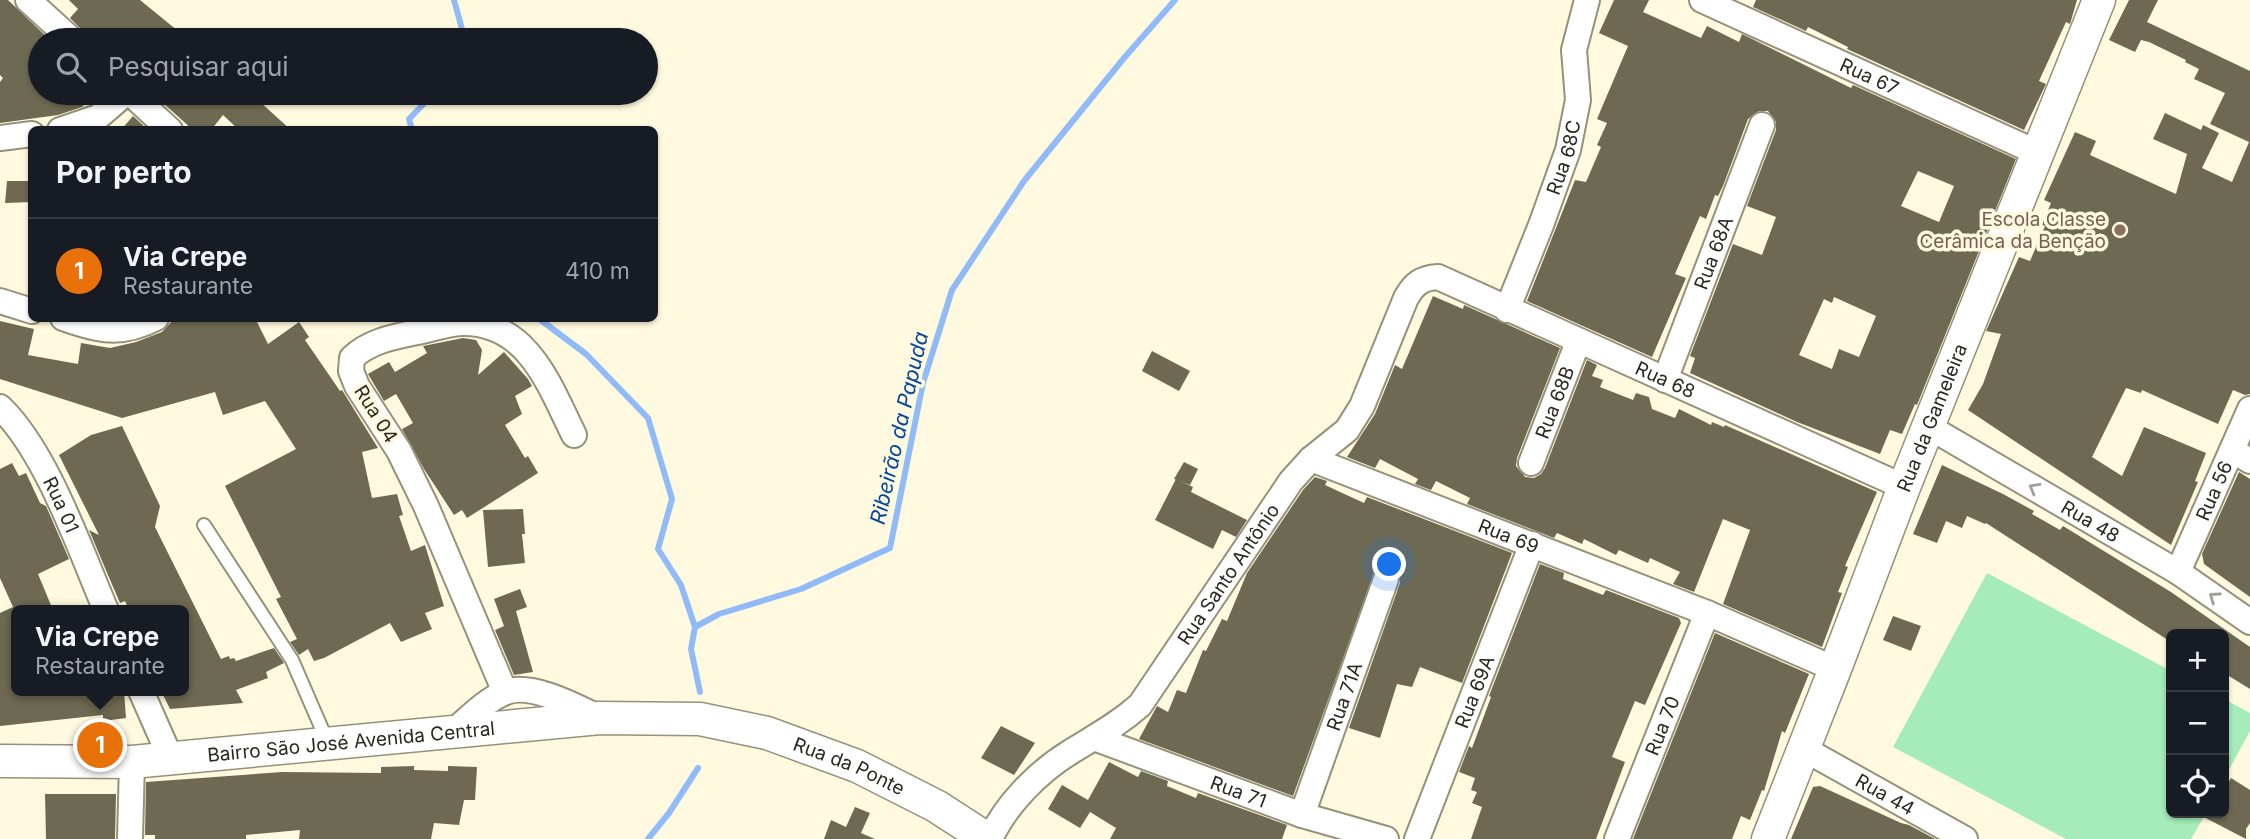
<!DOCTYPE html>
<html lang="pt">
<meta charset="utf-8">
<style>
body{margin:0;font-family:Inter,sans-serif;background:#20242c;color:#f1f3f6}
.controls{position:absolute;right:21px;bottom:21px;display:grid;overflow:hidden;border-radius:10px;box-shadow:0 2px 5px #0004}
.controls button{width:63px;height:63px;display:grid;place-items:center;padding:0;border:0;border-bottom:2px solid #363941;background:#171b24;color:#f1f3f6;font:35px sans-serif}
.you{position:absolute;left:1390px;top:565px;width:24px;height:24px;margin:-18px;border:5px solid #fff;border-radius:50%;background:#1a73e8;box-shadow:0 0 0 10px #1a73e833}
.badge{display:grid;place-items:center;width:46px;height:46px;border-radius:50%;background:#db2777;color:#fff;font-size:23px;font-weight:700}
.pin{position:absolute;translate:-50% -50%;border:4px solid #fff;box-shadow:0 2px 7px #0006}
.popup{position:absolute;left:11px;top:605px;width:178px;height:91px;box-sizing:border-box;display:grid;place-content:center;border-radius:10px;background:#171b24;filter:drop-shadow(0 2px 5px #0005);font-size:23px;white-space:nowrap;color:#9ea1a6}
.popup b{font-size:26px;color:#f1f3f6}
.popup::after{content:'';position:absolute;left:50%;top:100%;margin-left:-14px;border:14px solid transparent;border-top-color:#171b24}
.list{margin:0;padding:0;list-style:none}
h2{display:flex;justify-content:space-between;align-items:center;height:91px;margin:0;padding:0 28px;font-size:30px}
h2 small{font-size:23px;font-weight:400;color:#9ea1a6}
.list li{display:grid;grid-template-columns:46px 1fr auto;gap:21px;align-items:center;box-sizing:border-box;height:105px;padding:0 28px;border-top:2px solid #363941}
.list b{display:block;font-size:26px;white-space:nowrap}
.list p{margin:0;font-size:23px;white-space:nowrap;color:#9ea1a6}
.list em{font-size:23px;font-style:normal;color:#9ea1a6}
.icon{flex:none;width:38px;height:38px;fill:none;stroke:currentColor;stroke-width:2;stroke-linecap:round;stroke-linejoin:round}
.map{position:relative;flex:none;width:2250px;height:839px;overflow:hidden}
.search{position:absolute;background:#171b24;box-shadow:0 2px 5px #0004;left:28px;top:28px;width:630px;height:77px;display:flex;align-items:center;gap:18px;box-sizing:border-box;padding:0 24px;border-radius:38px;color:#9ea1a6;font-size:26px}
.panel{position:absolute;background:#171b24;box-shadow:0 2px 5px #0004;left:28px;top:126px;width:630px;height:196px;border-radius:10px}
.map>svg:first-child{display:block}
.green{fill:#a5ecb9}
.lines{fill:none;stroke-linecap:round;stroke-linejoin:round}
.stream{stroke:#90baf8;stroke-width:6}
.building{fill:#6e6952;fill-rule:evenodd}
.service-casing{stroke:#969179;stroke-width:16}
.minor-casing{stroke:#969179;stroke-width:28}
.tertiary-casing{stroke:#969179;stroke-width:35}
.service{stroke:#fff;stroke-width:12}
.minor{stroke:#fff;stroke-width:24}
.tertiary{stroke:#fff;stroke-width:32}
.oneway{stroke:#a09f9a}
.education-dot{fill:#8d6e63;stroke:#fffadf;stroke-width:2.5}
.labels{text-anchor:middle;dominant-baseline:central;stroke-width:7;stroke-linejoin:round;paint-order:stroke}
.street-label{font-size:19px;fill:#2b291f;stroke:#fffadf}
.education-label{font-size:19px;fill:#785e54;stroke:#fffadf;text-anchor:end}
.water-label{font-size:21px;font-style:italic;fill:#02479e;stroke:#fffadf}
</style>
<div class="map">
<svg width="2250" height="839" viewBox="0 0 2250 839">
<rect width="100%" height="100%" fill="#fffadf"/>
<g class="green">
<path d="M1987,573L2171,671V813H2206L2191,839H2066L1893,747Z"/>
<path d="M2224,699L2250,713V731L2224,779Z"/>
</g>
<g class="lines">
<g class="stream">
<path d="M454,0L465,40"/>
<path d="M412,130L409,119L434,93"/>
<path d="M538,318L586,354L648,418L672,499L658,549L681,585L695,627L691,649L700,692"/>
<path d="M695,627L719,614L801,589L890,548L923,383L952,290L1024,181L1124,58L1175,0"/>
<path d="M648,839L669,813L698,768"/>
</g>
</g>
<g class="building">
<path d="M0,0H8L50,40H40V93H95L82,107L58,115L0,123V82L3,78L0,75Z"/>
<path d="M69,0H140L189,40H86L82,30L70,18L78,9Z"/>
<path d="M1614,0H1649L1643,12L1701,38L1707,26L1739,42L1742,34L1851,88L1853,85L2016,159L1917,405L1915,404L1902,434L1890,430L1880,454L1797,422L1690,373L1695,358L1690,356L1733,244L1762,255L1776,217L1747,206L1776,130V122L1768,111H1759L1748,119L1723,186L1718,196L1715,195L1706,219L1700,216L1675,274L1686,278L1652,357L1527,301L1575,180L1586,182L1601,147L1597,145L1607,123L1597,119L1628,46L1599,33ZM1918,171L1954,186L1939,222L1901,206ZM1834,297L1876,316L1859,357L1839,349L1832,369L1799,355L1824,299L1832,303Z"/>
<path d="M1756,0H2077L2070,24L2066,22L2039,81L2046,84L2024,130L1847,49L1848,47L1808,27L1806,31L1753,7Z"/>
<path d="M2129,0H2158L2147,22L2250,71V394L2245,395L2233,390L2218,424L2142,390L2141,393L2126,388L2092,457L2122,476L2144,427L2206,453L2195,481L2198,482L2171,545L1968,410L1983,384L2001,334L1986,331L2019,257L2030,261L2045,226L2042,225L2051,203L2044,200L2075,132L2096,141L2090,155L2176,194L2187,154L2153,139L2165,113L2201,130L2203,125L2219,133L2202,168L2232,182L2249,142L2210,124L2225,93L2194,79L2199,69L2185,62L2186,60L2149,42L2141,40L2135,52L2109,40Z"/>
<path d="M152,93H250L291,130H239L223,115L211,130H193Z"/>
<path d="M133,116L147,129L121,130Z"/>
<path d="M7,181H32V202L5,203Z"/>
<path d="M1433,296L1463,309L1464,305L1560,348L1517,458L1516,466L1525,477L1534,478L1541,474L1545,468L1587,360L1597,365L1592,376L1603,380L1600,387L1633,400L1636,393L1649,397L1652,409L1675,418L1679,409L1711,425L1712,422L1724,427L1725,425L1877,492L1845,566L1848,567L1838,592L1842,593L1822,647L1723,604L1750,530L1723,519L1694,592L1673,584L1680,572L1650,558L1648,563L1619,550L1616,555L1584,539L1582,544L1557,533L1554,538L1467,504L1470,498L1436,481L1431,490L1415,484L1418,479L1380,459L1375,468L1347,457L1375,414L1395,365L1402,369Z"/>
<path d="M175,318H255L268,344L299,322L309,337L305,340L340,391L342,390L378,448L362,452L372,498L397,494L403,515L399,516L411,551L425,545L444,606L425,613L432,629L401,642L390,623L324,658L314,661L308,649L299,655L290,642L297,639L276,599L281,597L225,486L296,449L265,401L223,415L215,392L122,418L0,379V321L34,329L28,355L78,364L81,343L110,348L136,342L162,332Z"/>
<path d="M463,338L476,340L482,350L478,375L504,352L528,379L532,386L515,396L522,414L505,425L525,458L528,456L538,473L467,518L462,510L454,515L424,469L402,429L413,423L396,394L384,401L368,374L389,362L395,372L427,353L423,346Z"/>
<path d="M1152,351L1190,371L1179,391L1142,371Z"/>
<path d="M122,426L160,506L155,527L221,659L229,656L230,659L234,658L236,661L274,648L284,663L266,672L268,678L236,690L243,703L170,709L161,691H184V610H129L125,601L120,603L108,575L89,530L99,535L59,455L91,435Z"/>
<path d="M1184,462L1198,469L1190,485L1174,479Z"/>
<path d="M12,463L19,476L26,473L40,503L46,506L69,559L38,574L53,610H16V691H124L126,718L103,721V715L0,726V613L13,607L0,578V469Z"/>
<path d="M1942,465L2003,494L2034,511L2032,514L2060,530L2063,526L2171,592L2250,647V689L2224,673V634H2171V642L1986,523L1985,524L1967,516L1962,528L1946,521L1937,543L1913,534Z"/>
<path d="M2239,472L2250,479V597L2204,564L2202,554Z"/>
<path d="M1315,477L1327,481L1325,485L1364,503L1367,497L1512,553L1462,683L1420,667L1412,687L1397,684L1380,738L1349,728L1400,583L1398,570L1392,565H1383L1376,568L1293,796L1139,739L1157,706L1168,712L1177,690L1186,693L1203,650L1206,651L1222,619L1227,621L1247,573L1303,490Z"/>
<path d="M1176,479L1193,487L1191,492L1247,520L1236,537L1222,530L1213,549L1155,520Z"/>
<path d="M523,509L525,534H522L525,563L488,567L483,510Z"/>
<path d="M1540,564L1564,573L1563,579L1603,595L1606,590L1679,618L1681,623L1645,705L1635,701L1612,757L1625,762L1596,839H1471L1482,807L1472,803L1477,792L1471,790L1475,778L1459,772L1469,746L1472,748L1491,697L1489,696Z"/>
<path d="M520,589L527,607L516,611L533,672L514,675L495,630L504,626L494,599Z"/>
<path d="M1893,616L1921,626L1911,651L1883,640Z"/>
<path d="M1715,633L1809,674L1785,733L1782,731L1764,791L1762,790L1750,820L1741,816L1732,839H1633Z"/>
<path d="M1001,726L1035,743L1014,775L981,758Z"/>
<path d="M1109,762L1138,777L1141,771L1168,781L1167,786L1196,798L1198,793L1287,825L1282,839H1110L1116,828L1090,812L1080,828L1048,809L1062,785L1088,800Z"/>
<path d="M414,766V770L448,771V766L477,767L475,800H464L459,825L434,823L431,839H299L300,830L246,835V839H155V835H145L146,782L282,772L381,773V767Z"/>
<path d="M2231,778L2250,790V823L2246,829V839L2196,813H2224V790Z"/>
<path d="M1820,786L1901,823L1909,825L1935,839H1791L1813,787Z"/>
<path d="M45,794H116L115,839H46Z"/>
<path d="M855,807L870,813L861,833L875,839H824L831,820L846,827Z"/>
</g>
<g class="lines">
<defs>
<path id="service" d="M204,525L292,660L328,743"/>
<g id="minor">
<path d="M28,0L72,40"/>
<path id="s1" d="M1702,0L2036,152"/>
<path d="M130,93L170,130"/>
<path d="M60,130L98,117L126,93"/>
<path d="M0,138L32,134"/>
<path d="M0,301L32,311"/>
<path id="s2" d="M1507,310L1541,225L1568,150L1578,100L1574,50L1587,0"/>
<path d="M63,318C99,331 121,336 156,318"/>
<path id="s3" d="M1665,380L1762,125"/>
<path id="s4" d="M0,407C47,452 80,550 106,610"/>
<path id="s5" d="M1929,427L2178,572L2250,622"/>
<path d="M2232,450L2250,461"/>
<path id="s6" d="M1311,459L1707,613L1835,669"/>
<path id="s7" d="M1531,463L1578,342"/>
<path id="s8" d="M2178,572L2250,409"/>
<path d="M141,691L171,759"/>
<path d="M505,692L426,506L399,451L357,386L351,371L352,358C370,340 398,336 422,331C435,328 450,323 464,323C529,323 550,387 574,435"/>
<path d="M453,732C469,718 486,700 506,692C531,682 577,707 600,718"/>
<path id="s9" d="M1094,738L1302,815L1386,839"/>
<path id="s10" d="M1804,749L1965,839"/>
<path id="s11" d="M1302,815L1386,579"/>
<path d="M130,839L132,762"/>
<path id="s12" d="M990,839C1006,804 1039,771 1072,751C1096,736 1119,724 1140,705L1291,481L1311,459L1347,430L1362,406L1406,298C1414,284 1421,278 1438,277L1904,487"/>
<path id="s13" d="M1417,839L1532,544"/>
<path id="s14" d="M1617,839L1707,613"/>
</g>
<g id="tertiary">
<path id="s15" d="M0,761L132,762L600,718L700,719L767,733L857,766L936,806L987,839"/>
<path id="s16" d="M1768,839L1835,669L1904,487L2099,0"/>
</g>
</defs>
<use href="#service" class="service-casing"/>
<use href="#minor" class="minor-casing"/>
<use href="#tertiary" class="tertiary-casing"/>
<use href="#service" class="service"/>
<use href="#minor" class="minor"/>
<use href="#tertiary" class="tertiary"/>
</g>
<defs><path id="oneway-chevron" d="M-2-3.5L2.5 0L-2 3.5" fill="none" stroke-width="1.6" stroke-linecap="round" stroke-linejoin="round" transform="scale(1.75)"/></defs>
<g class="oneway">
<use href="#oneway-chevron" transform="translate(2034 488) rotate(-150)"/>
<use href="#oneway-chevron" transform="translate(2214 597) rotate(-145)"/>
</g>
<circle class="education-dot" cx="2120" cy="230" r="7"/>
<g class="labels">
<g class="street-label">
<text stroke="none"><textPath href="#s1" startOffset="184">Rua 67</textPath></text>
<text stroke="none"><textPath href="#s2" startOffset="163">Rua 68C</textPath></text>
<text stroke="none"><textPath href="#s3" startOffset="136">Rua 68A</textPath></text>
<text stroke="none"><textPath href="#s12" startOffset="985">Rua 68</textPath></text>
<text stroke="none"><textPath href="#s7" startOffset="65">Rua 68B</textPath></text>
<text transform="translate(376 414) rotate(58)">Rua 04</text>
<text stroke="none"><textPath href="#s16" startOffset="452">Rua da Gameleira</textPath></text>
<text stroke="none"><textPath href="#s8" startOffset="89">Rua 56</textPath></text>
<text stroke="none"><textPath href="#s4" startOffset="116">Rua 01</textPath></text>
<text stroke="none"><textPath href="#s5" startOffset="187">Rua 48</textPath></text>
<text stroke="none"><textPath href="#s6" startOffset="212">Rua 69</textPath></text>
<text stroke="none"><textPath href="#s12" startOffset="362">Rua Santo Antônio</textPath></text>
<text stroke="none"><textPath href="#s13" startOffset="158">Rua 69A</textPath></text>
<text stroke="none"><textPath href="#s11" startOffset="126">Rua 71A</textPath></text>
<text stroke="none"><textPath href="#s14" startOffset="122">Rua 70</textPath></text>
<text stroke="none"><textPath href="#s15" startOffset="352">Bairro São José Avenida Central</textPath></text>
<text stroke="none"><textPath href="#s15" startOffset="859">Rua da Ponte</textPath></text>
<text stroke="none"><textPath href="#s9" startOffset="154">Rua 71</textPath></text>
<text stroke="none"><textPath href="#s10" startOffset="93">Rua 44</textPath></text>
</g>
<g class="education-label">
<text x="2106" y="219">Escola Classe<tspan x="2106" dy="22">Cerâmica da Benção</tspan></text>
</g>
<g class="water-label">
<text transform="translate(899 428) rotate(-77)">Ribeirão da Papuda</text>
</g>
</g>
</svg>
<div class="controls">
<button>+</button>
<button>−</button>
<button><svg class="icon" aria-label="locate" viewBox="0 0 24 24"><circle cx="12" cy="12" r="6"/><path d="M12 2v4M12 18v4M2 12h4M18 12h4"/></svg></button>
</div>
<div class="you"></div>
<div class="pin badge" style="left:100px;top:745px;background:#e8710a">1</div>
<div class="popup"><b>Via Crepe</b>Restaurante</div>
<div class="search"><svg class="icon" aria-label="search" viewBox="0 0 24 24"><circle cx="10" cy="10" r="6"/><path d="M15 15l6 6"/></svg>Pesquisar aqui</div>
<section class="panel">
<h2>Por perto<small></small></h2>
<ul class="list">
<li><span class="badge" style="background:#e8710a">1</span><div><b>Via Crepe</b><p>Restaurante</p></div><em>410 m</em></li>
</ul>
</section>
</div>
